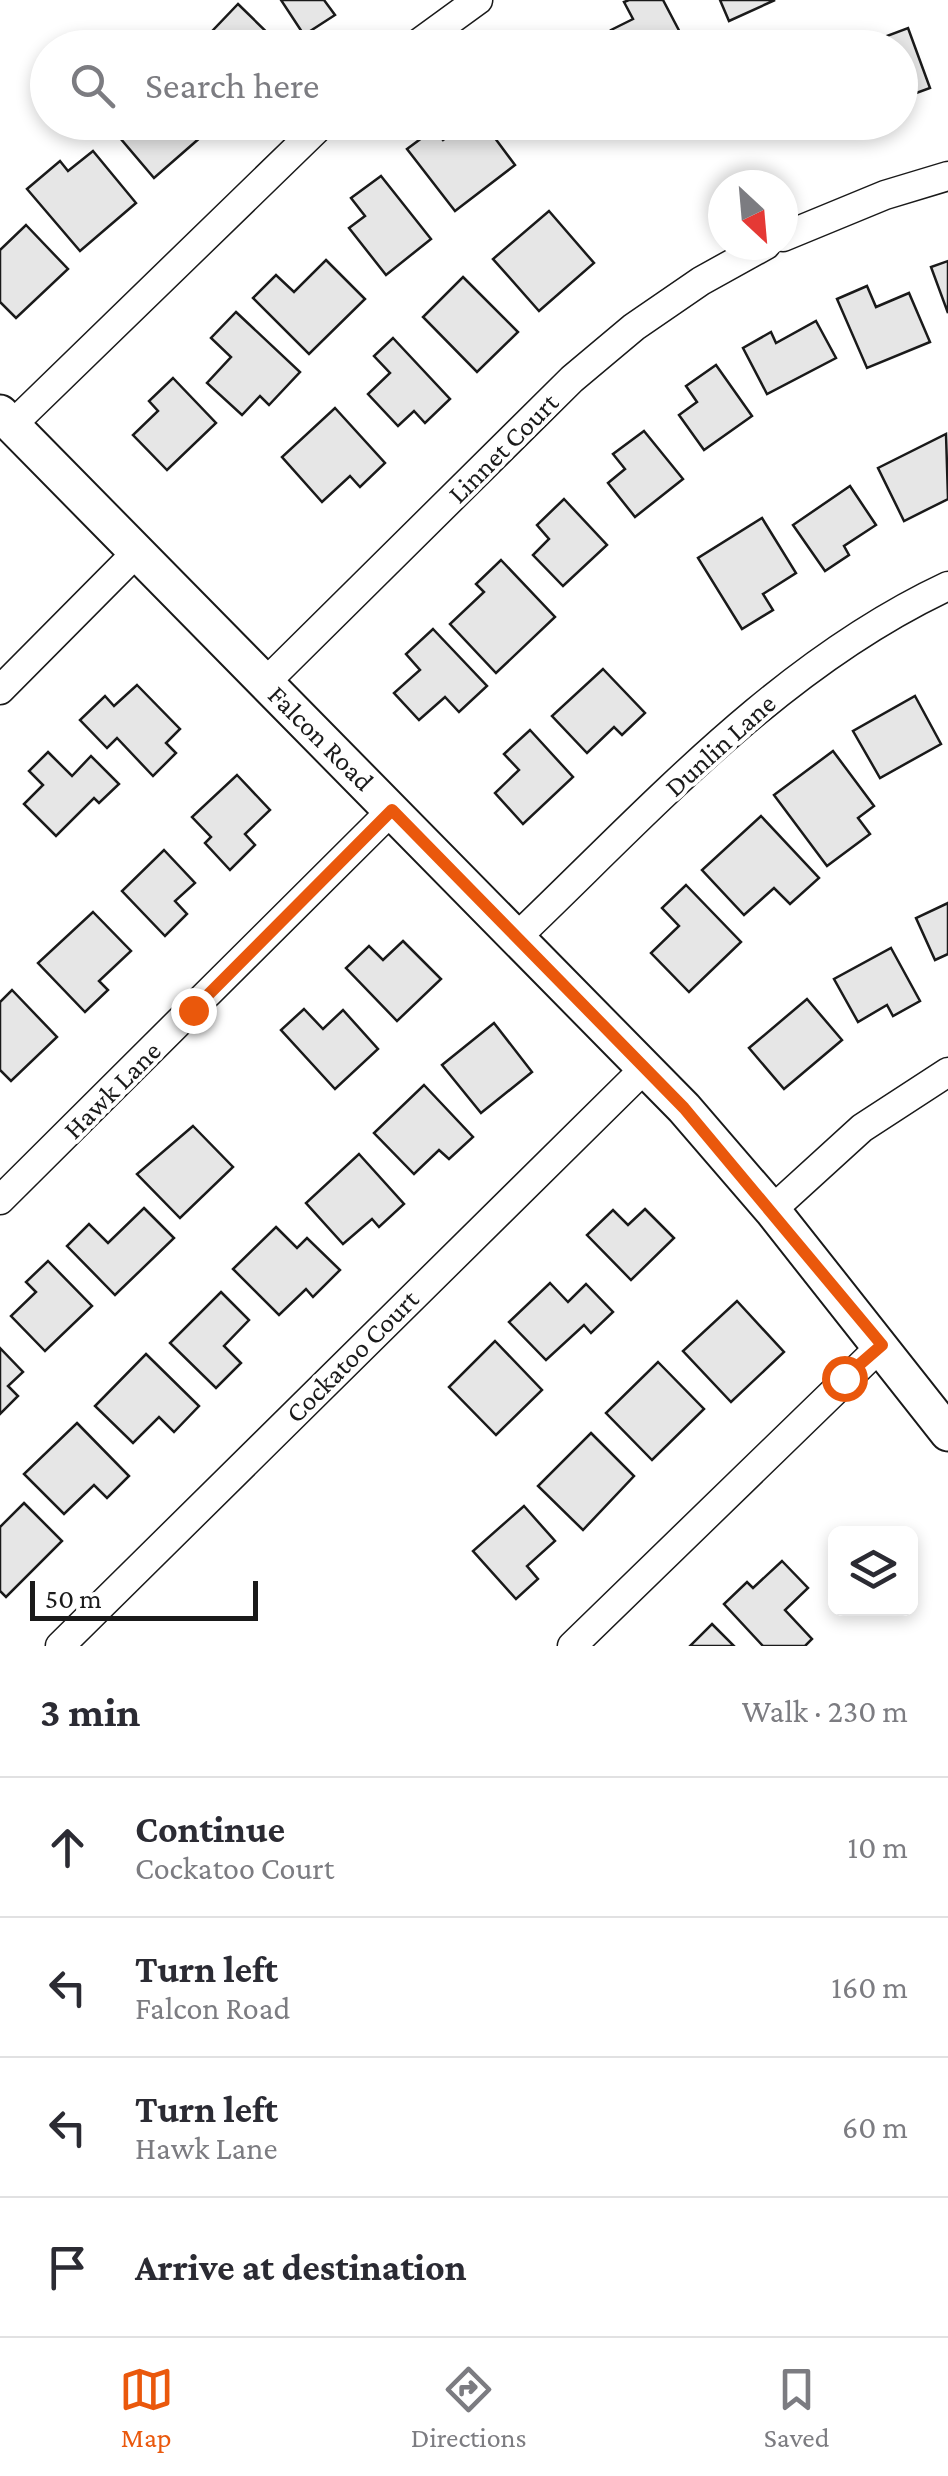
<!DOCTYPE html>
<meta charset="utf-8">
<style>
body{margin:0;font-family:"Crimson Pro",serif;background:#f2f2f3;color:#2b2b33}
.controls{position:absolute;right:30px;bottom:30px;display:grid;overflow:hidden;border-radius:15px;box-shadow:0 5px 15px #0003}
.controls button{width:90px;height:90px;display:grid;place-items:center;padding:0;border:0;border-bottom:2px solid #e1e1e2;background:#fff;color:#2b2b33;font:50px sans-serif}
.compass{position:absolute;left:708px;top:170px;width:90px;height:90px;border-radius:50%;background:#fff;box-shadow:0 5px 15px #0003;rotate:154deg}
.scale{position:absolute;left:30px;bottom:25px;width:228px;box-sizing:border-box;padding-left:10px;border:5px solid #1a1a1a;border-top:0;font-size:28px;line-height:35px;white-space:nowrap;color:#1a1a1a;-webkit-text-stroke:8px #fff;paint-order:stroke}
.stop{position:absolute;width:30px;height:30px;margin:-22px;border:8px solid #ea580c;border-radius:50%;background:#fff}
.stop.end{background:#ea580c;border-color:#fff;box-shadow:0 2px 10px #0008}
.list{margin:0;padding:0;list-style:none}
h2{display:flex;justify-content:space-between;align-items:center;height:130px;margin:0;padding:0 40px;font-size:42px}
h2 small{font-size:32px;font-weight:400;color:#7c7c81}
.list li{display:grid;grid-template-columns:65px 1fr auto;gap:30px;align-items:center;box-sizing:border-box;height:140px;padding:0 40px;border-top:2px solid #e1e1e2}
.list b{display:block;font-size:38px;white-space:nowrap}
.list p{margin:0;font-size:32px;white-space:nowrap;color:#7c7c81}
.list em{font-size:32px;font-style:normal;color:#7c7c81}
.icon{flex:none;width:55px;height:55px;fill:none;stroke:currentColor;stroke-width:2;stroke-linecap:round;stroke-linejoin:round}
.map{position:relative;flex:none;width:948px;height:1646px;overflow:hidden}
.search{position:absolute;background:#fff;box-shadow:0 5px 15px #0003;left:30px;right:30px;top:30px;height:110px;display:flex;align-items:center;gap:25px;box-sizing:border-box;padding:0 35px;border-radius:55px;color:#7c7c81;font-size:38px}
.sheet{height:690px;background:#fff}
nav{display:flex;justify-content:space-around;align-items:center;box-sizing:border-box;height:140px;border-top:2px solid #e1e1e2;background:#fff;font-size:28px;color:#7c7c81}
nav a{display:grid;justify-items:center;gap:5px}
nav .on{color:#ea580c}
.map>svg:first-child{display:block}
.building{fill:#e6e6e6;stroke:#1a1a1a;stroke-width:2.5}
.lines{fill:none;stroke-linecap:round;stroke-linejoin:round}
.minor-casing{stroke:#1a1a1a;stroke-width:31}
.tertiary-casing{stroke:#1a1a1a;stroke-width:39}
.minor{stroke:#fff;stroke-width:28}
.tertiary{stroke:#fff;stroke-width:35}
.route{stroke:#ea580c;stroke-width:12}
.labels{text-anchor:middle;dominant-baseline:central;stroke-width:8;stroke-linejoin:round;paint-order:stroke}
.street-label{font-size:28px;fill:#1a1a1a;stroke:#fff}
</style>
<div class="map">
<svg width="948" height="1646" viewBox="0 0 948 1646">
<rect width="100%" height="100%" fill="#fff"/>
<g class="building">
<path d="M281,0H324L335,15L304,35Z"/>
<path d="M629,0H663L684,40L670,48H619L611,30L633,19L624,2Z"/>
<path d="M720,0H775L729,21Z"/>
<path d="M238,4L283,48H196Z"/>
<path d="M908,28L930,88L900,99V48H855Z"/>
<path d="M126,122H204L210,129L154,178L115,132Z"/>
<path d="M467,122H483L515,165L455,211L407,149L434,129L443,140Z"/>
<path d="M93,151L136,203L80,251L27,189L60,161L68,171Z"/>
<path d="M381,176L431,239L386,275L349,228L365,216L351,198Z"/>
<path d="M549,211L594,263L539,311L493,259Z"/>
<path d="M26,225L68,269L16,318L0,302V250Z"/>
<path d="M326,260L365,299L309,354L253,298L276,275L294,292Z"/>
<path d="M948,261V313L931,267Z"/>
<path d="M463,277L518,332L477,372L423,317Z"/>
<path d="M867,286L876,307L909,293L930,342L867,368L837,299Z"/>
<path d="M236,312L300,372L269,405L260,396L242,415L207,383L231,357L211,338Z"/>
<path d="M816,321L836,358L767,394L743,348L771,332L776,343Z"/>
<path d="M393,338L450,399L425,423L414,411L398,426L368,394L390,373L374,356Z"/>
<path d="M716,365L752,416L704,450L679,415L697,402L686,386Z"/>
<path d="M173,378L216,423L167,470L133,435L158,411L149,401Z"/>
<path d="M335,408L385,463L360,487L350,476L322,502L282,457Z"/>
<path d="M644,431L683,479L635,517L608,483L625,469L613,454Z"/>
<path d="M946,434L948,499L904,521L878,468Z"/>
<path d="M850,486L876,525L844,546L849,555L825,571L793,525Z"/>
<path d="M564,499L607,545L563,586L533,555L549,539L537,525Z"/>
<path d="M762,518L796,573L763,594L773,610L742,629L698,558Z"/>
<path d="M501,560L555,617L496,673L450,624L484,592L476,584Z"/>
<path d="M433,629L487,686L459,712L445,697L419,720L394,693L420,670L406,654Z"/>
<path d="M603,669L645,713L622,735L614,727L587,753L552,716Z"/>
<path d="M137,685L180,729L166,743L176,753L153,776L117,738L107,748L80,720L105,696L114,706Z"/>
<path d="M915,696L941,744L880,778L853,731Z"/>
<path d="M530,730L573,777L523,824L495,793L519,770L504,754Z"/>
<path d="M833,751L874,806L858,818L870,834L827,866L774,795Z"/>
<path d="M48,752L72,776L91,756L119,784L99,803L94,798L56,836L24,804L43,785L29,771Z"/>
<path d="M237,775L270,810L245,834L255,845L230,870L205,843L211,837L192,817Z"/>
<path d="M761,816L819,878L790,904L774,888L744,915L702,870Z"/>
<path d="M164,850L195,883L175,901L187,914L165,936L122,891Z"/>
<path d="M686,885L741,942L689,992L651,953L679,926L662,908Z"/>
<path d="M948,903V954L935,960L916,918Z"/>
<path d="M93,912L131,951L99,981L108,990L85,1012L38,963Z"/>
<path d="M403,941L441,979L397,1021L346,968L369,946L383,960Z"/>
<path d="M891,948L920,1001L893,1016L887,1005L858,1022L834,979Z"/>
<path d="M12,990L57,1037L11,1081L0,1070V1002Z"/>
<path d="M807,999L842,1040L784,1089L749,1048Z"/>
<path d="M304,1009L323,1029L343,1010L378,1049L335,1089L281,1030Z"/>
<path d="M494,1023L532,1072L481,1113L442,1065Z"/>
<path d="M424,1085L473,1137L449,1159L439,1150L414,1174L374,1133Z"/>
<path d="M193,1126L233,1167L180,1218L137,1174Z"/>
<path d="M359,1154L404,1204L379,1227L372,1219L343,1244L306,1203Z"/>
<path d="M144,1208L174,1238L115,1295L67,1246L89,1224L108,1243Z"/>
<path d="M645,1209L674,1238L631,1280L587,1235L613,1210L628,1225Z"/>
<path d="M276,1227L297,1248L307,1238L340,1270L313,1297L306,1289L279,1315L233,1269Z"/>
<path d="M48,1261L92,1306L45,1351L11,1316L36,1292L26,1282Z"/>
<path d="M550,1283L568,1302L586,1284L613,1312L591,1333L584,1325L546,1360L509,1322Z"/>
<path d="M221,1292L249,1320L224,1346L241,1363L216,1388L170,1343Z"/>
<path d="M737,1301L784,1352L731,1402L683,1351Z"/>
<path d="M495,1341L542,1390L496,1435L449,1387Z"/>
<path d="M0,1348L23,1372L8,1386L18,1396L0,1414Z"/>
<path d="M146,1354L199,1406L174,1432L159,1417L133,1443L95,1406Z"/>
<path d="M658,1362L704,1409L652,1460L606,1413Z"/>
<path d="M77,1423L129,1476L107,1498L94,1485L64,1514L24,1474Z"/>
<path d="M591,1433L634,1476L583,1530L538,1486Z"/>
<path d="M24,1503L62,1541L6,1597L0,1591V1527Z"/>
<path d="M524,1506L555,1541L527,1566L538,1579L516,1599L473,1551Z"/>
<path d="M782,1561L808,1588L785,1610L812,1639L805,1646H763L724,1604L747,1582L753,1588Z"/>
<path d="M712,1624L734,1646H690Z"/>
</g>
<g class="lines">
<defs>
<g id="minor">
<path d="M412,48L478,0"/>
<path d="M783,237L885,195L948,176"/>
<path d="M12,425L324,122"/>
<path d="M266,682L572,379L634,327L701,281L766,245"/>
<path d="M0,690L137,552"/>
<path d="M517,937C650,810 779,665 948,586"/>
<path d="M0,1200L392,810"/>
<path d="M772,1210L862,1128L948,1072"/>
<path d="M60,1646L645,1068"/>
<path d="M572,1646L882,1345"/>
</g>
<path id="tertiary" d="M0,413L684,1108L772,1210L948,1433"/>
</defs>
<use href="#minor" class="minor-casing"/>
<use href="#tertiary" class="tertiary-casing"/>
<use href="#minor" class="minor"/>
<use href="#tertiary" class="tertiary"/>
</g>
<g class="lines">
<path class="route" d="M193,1010L392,810L684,1108L882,1345L844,1378"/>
</g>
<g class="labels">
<g class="street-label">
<text transform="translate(503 448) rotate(-45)">Linnet Court</text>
<text transform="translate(321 738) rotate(45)">Falcon Road</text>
<text transform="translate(720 745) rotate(-42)">Dunlin Lane</text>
<text transform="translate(112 1090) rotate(-45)">Hawk Lane</text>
<text transform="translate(352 1356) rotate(-45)">Cockatoo Court</text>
</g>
</g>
</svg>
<div class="controls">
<button><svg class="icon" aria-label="layers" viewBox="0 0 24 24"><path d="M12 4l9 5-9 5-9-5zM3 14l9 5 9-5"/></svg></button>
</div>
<svg class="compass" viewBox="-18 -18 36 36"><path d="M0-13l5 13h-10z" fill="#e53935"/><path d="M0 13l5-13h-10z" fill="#7c7c81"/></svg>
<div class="scale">50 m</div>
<div class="stop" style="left:844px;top:1378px"></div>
<div class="stop end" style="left:193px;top:1010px"></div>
<div class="search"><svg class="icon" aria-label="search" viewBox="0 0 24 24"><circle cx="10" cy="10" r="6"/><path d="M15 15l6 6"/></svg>Search here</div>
</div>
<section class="sheet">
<h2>3 min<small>Walk · 230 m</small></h2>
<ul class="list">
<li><svg class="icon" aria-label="ahead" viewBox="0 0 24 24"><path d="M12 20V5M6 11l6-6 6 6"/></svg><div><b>Continue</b><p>Cockatoo Court</p></div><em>10 m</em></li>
<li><svg class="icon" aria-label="left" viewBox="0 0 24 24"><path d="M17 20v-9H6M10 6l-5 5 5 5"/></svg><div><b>Turn left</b><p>Falcon Road</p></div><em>160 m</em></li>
<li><svg class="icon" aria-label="left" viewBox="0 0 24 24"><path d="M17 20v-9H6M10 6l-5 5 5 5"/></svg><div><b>Turn left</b><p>Hawk Lane</p></div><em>60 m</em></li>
<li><svg class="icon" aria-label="arrive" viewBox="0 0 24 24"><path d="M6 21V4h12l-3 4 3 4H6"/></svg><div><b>Arrive at destination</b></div></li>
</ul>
</section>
<nav>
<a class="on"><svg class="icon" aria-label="map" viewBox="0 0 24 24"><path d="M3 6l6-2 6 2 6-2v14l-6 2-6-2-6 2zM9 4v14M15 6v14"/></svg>Map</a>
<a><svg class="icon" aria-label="directions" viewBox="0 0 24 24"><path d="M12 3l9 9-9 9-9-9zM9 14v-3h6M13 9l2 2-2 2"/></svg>Directions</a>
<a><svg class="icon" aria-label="saved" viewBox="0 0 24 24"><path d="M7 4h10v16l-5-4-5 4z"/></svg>Saved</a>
</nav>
